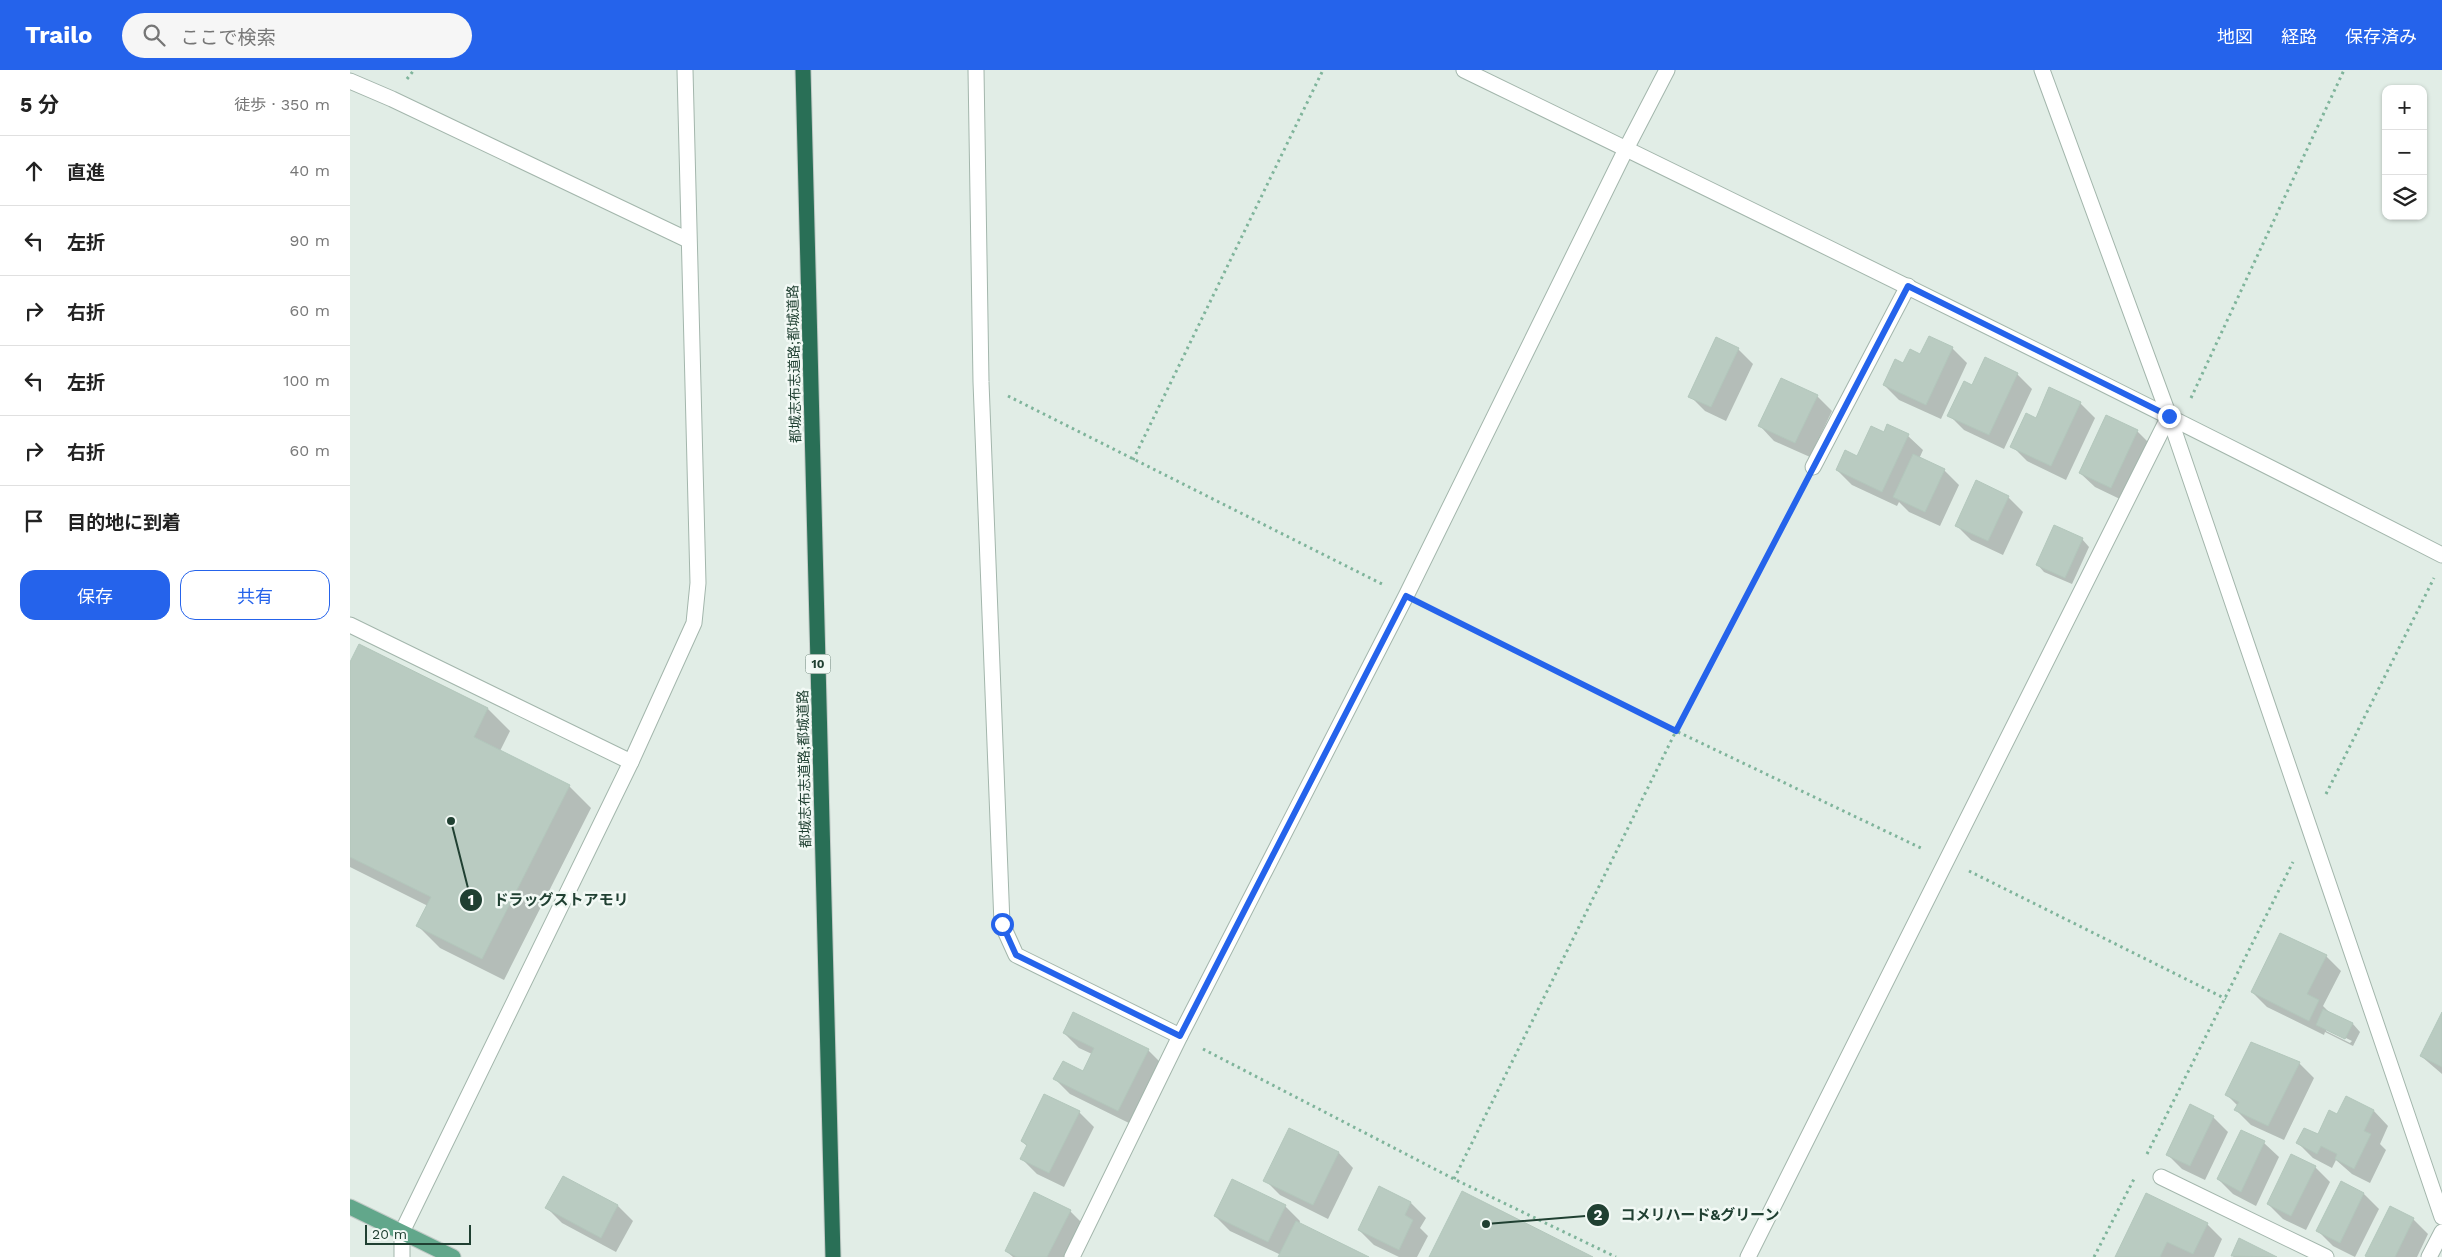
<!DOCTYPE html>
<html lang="ja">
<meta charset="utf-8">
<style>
body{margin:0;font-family:"Work Sans","Noto Sans JP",sans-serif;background:#f6f6f6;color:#222}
.controls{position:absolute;right:15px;top:15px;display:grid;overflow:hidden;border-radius:10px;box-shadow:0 1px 4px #0004}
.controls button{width:45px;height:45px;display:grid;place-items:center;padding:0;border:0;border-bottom:1px solid #e0e0e0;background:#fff;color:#222;font:25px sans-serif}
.scale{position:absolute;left:15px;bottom:12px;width:106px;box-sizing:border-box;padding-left:5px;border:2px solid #204032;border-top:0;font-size:14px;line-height:18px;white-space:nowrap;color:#204032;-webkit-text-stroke:4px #f2f9f5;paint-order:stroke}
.stop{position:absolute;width:15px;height:15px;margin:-11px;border:4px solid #2563eb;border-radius:50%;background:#fff}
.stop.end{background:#2563eb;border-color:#fff;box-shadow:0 1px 5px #0008}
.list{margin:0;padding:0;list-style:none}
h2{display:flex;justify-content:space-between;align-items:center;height:65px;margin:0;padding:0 20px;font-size:21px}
h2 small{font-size:16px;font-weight:400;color:#767676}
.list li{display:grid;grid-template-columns:32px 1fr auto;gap:15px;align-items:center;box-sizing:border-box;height:70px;padding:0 20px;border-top:1px solid #e0e0e0}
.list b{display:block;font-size:19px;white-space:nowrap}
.list em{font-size:16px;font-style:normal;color:#767676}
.actions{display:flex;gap:10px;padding:15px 20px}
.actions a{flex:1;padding:11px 0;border:1px solid #2563eb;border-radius:15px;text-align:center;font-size:18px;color:#2563eb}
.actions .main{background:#2563eb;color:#fff}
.icon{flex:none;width:28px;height:28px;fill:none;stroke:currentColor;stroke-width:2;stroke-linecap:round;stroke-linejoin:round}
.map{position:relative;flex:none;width:2092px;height:1187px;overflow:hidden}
header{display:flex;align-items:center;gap:30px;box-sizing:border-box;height:70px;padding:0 25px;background:#2563eb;color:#fff}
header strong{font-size:24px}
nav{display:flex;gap:28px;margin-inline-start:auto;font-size:18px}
.search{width:350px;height:45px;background:#f6f6f6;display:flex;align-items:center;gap:12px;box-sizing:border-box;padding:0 18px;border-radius:28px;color:#767676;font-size:19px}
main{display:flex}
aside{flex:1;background:#fff}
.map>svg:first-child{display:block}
.shadow{fill:#0003;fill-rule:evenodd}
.building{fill:#b9cbc1;stroke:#b3c7bc}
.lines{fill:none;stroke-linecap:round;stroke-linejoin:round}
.minor-casing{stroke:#a3b6ac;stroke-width:17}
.primary-casing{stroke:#c1cac6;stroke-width:17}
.motorway-casing{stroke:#c1cac6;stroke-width:17}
.path{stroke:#7fb49b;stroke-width:3;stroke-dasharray:2.5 4;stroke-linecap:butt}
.minor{stroke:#fff;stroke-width:15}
.primary{stroke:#62a78b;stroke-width:15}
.motorway{stroke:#296f56;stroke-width:15}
.route{stroke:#2563eb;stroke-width:6}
.labels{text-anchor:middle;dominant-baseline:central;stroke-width:5;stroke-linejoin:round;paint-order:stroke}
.shield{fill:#f2f9f5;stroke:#5f786c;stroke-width:1}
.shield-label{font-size:12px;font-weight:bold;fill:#204032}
.street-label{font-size:14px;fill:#204032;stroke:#f2f9f5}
.leader{fill:none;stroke:#204032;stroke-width:2}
.callout-dot{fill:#204032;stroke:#f2f9f5;stroke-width:2}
.mark-label{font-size:15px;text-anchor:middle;font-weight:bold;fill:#fff}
.callout-label{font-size:15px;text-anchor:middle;font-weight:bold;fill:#204032;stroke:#f2f9f5;stroke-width:5;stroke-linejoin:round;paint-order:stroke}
</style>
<header>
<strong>Trailo</strong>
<div class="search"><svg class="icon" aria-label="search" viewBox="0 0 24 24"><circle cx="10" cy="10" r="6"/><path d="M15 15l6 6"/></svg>ここで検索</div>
<nav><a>地図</a><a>経路</a><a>保存済み</a></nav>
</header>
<main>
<aside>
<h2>5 分<small>徒歩 · 350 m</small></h2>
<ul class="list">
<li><svg class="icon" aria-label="ahead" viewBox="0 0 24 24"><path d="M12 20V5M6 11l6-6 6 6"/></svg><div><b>直進</b></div><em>40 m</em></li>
<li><svg class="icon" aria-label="left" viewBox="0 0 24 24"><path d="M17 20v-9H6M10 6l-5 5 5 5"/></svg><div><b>左折</b></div><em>90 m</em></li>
<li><svg class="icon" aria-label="right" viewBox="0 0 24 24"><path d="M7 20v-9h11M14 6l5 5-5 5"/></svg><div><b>右折</b></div><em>60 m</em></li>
<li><svg class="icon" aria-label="left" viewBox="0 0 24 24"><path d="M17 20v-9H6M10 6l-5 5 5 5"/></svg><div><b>左折</b></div><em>100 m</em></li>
<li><svg class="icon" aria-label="right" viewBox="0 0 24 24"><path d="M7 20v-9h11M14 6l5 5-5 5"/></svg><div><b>右折</b></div><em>60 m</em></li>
<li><svg class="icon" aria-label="arrive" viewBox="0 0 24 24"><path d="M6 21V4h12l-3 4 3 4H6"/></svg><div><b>目的地に到着</b></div></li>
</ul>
<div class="actions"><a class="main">保存</a><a>共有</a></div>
</aside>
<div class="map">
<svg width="2092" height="1187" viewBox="0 0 2092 1187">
<rect width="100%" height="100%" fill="#e1ede6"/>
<g class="shadow">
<path d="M1602,278L1617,293L1591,349L1549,330L1534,315L1554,294L1571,286Z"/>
<path d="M1388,279L1403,294L1376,351L1355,341L1340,326Z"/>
<path d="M1667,304L1682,319L1654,379L1614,360L1599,345L1623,316Z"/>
<path d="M1467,326L1482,341L1460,387L1424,371L1410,356Z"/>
<path d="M1730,333L1745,348L1716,410L1677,391L1662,376L1686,349Z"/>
<path d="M1756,347L1788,362L1802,376L1776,432L1745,417L1730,403Z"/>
<path d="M1534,364L1558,366L1573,380L1569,389L1594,400L1609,415L1590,456L1559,442L1549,432L1547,436L1502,415L1487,400L1508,388Z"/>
<path d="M1658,427L1673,442L1653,485L1621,470L1606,455Z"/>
<path d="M1732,469L1739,477L1722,514L1694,502L1687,494Z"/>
<path d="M10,575L138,639L160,661L150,681L219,716L241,738L154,910L90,878L68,856L78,836L0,797V595Z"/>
<path d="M1976,886L1991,901L1973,936L1981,944L2003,954L2010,962L2003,976L1975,962L1974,965L1917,937L1902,922ZM1976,958L2002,971L2000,973L1976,961Z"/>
<path d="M2092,944V1004L2071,986Z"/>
<path d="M714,963L798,980L813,995L783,1055L720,1024L705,1009L733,1003L742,984L729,978Z"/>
<path d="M1902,974L1949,993L1964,1008L1934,1070L1901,1055L1886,1040L1888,1036L1877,1025Z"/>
<path d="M2024,1041L2038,1056L2030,1074L2036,1080L2020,1113L2002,1104L1986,1090L1982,1098L1963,1088L1948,1073L1968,1066L1987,1045Z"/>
<path d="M729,1042L744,1057L714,1117L687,1104L672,1089L678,1077L672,1071Z"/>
<path d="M1863,1047L1878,1062L1855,1110L1832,1099L1817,1084Z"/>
<path d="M940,1060L989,1083L1003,1098L978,1149L930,1125L915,1110Z"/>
<path d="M1891,1061L1914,1073L1929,1087L1906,1136L1883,1124L1868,1109Z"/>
<path d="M1965,1097L1980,1112L1956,1160L1933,1149L1918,1134Z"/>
<path d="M213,1108L268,1136L283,1151L266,1182L212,1153L197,1138Z"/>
<path d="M1991,1113L2014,1124L2029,1139L2005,1187L1983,1176L1968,1161Z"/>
<path d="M1030,1118L1061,1133L1076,1148L1070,1158L1078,1166L1067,1187H1049L1024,1175L1009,1160Z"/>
<path d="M935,1136L950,1151L949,1154L1017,1187H930L931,1185L880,1161L865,1146Z"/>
<path d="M720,1141L735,1156L719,1187H663L656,1181Z"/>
<path d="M2063,1149L2078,1164L2067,1187H2018Z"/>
<path d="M1857,1154L1872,1169L1864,1187H1766Z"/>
<path d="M1890,1170L1924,1187H1883Z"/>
</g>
<g class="building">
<path d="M1579,266L1603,277L1576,335L1533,315L1545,289L1553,293L1560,279L1570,284Z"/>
<path d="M1366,267L1389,278L1361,337L1338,327Z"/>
<path d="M1635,287L1668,303L1639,365L1597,346L1614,311L1622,315Z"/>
<path d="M1431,308L1468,325L1445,373L1408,356Z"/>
<path d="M1699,317L1731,332L1701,396L1660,377L1676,343L1686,348Z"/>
<path d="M1756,345L1788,360L1761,418L1729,403Z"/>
<path d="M1537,354L1559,364L1532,422L1486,400L1495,380L1507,386L1521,356L1534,362Z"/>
<path d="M1563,384L1595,399L1575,442L1543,427Z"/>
<path d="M1626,410L1659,426L1638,471L1605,456Z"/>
<path d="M1704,455L1733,468L1715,508L1686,495Z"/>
<path d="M9,574L138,638L124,667L220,715L132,889L66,856L81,827L0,787V592Z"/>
<path d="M1930,863L1977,885L1957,924L1969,930L1959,951L1901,922Z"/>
<path d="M1973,939L2003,953L1995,969L1966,955Z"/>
<path d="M723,942L799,979L768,1041L703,1009L713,991L733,1001L744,978L713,963Z"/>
<path d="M2092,942V997L2070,986Z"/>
<path d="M1901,972L1950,992L1918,1056L1884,1040L1889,1032L1875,1025Z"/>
<path d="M694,1024L730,1041L699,1103L670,1089L677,1075L671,1071Z"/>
<path d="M1996,1026L2024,1040L2014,1061L2021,1064L2004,1099L1985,1089L1987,1084L1971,1076L1967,1084L1946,1073L1954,1058L1968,1064L1979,1040L1987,1044Z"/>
<path d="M1840,1034L1864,1046L1840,1096L1816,1085Z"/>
<path d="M939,1058L989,1082L963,1135L913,1111Z"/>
<path d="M1891,1060L1915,1071L1891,1122L1867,1109Z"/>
<path d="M1941,1084L1966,1096L1941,1146L1917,1134Z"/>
<path d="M213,1106L268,1135L251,1168L195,1138Z"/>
<path d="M882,1109L936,1135L918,1172L864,1146Z"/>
<path d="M1991,1111L2014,1123L1990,1173L1966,1161Z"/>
<path d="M1029,1116L1061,1132L1055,1145L1063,1150L1049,1180L1008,1160Z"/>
<path d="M1112,1121L1243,1187H1079Z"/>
<path d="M684,1122L721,1140L697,1187H667L655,1181Z"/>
<path d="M1796,1123L1858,1153L1843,1184L1817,1172L1810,1187H1765Z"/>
<path d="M2040,1136L2064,1148L2045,1187H2017L2015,1186Z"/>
<path d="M946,1151L1019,1187H928Z"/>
<path d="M1889,1168L1927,1187L1881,1186Z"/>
</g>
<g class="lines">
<defs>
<g id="minor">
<path d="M626,0L631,312L652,854L666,885L830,966"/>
<path d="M1114,0C1441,159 1768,319 2092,485"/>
<path d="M1692,0L1819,346L2092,1147"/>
<path d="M0,11L42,29L338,170"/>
<path d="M1463,397L1558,216"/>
<path d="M0,555L281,692"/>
<path d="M1811,1107L1976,1187"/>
<path d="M52,1187V1162L281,692L344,553L348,513L335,0"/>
<path d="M722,1187L830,966L1056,526L1276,79L1317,0"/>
<path d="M1398,1187L1819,346"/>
<path d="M2079,1187L2092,1162"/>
</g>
<path id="primary" d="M0,1137L103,1187"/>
<path id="motorway" d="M453,0L483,1187"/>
</defs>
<use href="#minor" class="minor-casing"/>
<use href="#primary" class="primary-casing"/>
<use href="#motorway" class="motorway-casing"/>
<g class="path">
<path d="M57,9L64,0"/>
<path d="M658,326L1032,514"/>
<path d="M1841,328L1994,0"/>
<path d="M783,390L973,0"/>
<path d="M1078,537L1326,661L1573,779"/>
<path d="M1976,724L2084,508"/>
<path d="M1619,801L1876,929"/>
<path d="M853,979L1104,1109L1266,1187"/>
<path d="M1797,1084L1943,792"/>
<path d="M1104,1109L1326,661L1451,420"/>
<path d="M1744,1187L1785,1107"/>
</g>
<use href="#minor" class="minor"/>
<use href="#primary" class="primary"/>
<use href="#motorway" class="motorway"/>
</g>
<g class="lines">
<path class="route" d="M652,854L666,885L830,966L1056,526L1326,661L1558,216L1819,346"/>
</g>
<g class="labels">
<rect class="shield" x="455.5" y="584.5" width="25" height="19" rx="4"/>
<g class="shield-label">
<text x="468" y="594">10</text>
</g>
<g class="street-label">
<text transform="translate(444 294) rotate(-91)">都城志布志道路;都城道路</text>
<text transform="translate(454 699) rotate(-91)">都城志布志道路;都城道路</text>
</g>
</g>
<path class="leader" d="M101 751L121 830M1136 1154L1248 1145"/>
<g class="callout-dot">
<circle cx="101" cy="751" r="5"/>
<circle cx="1136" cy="1154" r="5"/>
<circle cx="121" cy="830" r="12"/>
<circle cx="1248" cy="1145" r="12"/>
</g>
<g class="mark-label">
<text x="121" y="835">1</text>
<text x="1248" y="1150">2</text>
</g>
<g class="callout-label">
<text x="211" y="835">ドラッグストアモリ</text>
<text x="1350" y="1150">コメリハード&amp;グリーン</text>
</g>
</svg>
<div class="controls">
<button>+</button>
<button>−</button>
<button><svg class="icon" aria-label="layers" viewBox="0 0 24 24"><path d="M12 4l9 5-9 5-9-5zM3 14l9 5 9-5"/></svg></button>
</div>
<div class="scale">20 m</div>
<div class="stop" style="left:652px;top:854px"></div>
<div class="stop end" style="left:1819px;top:346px"></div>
</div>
</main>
